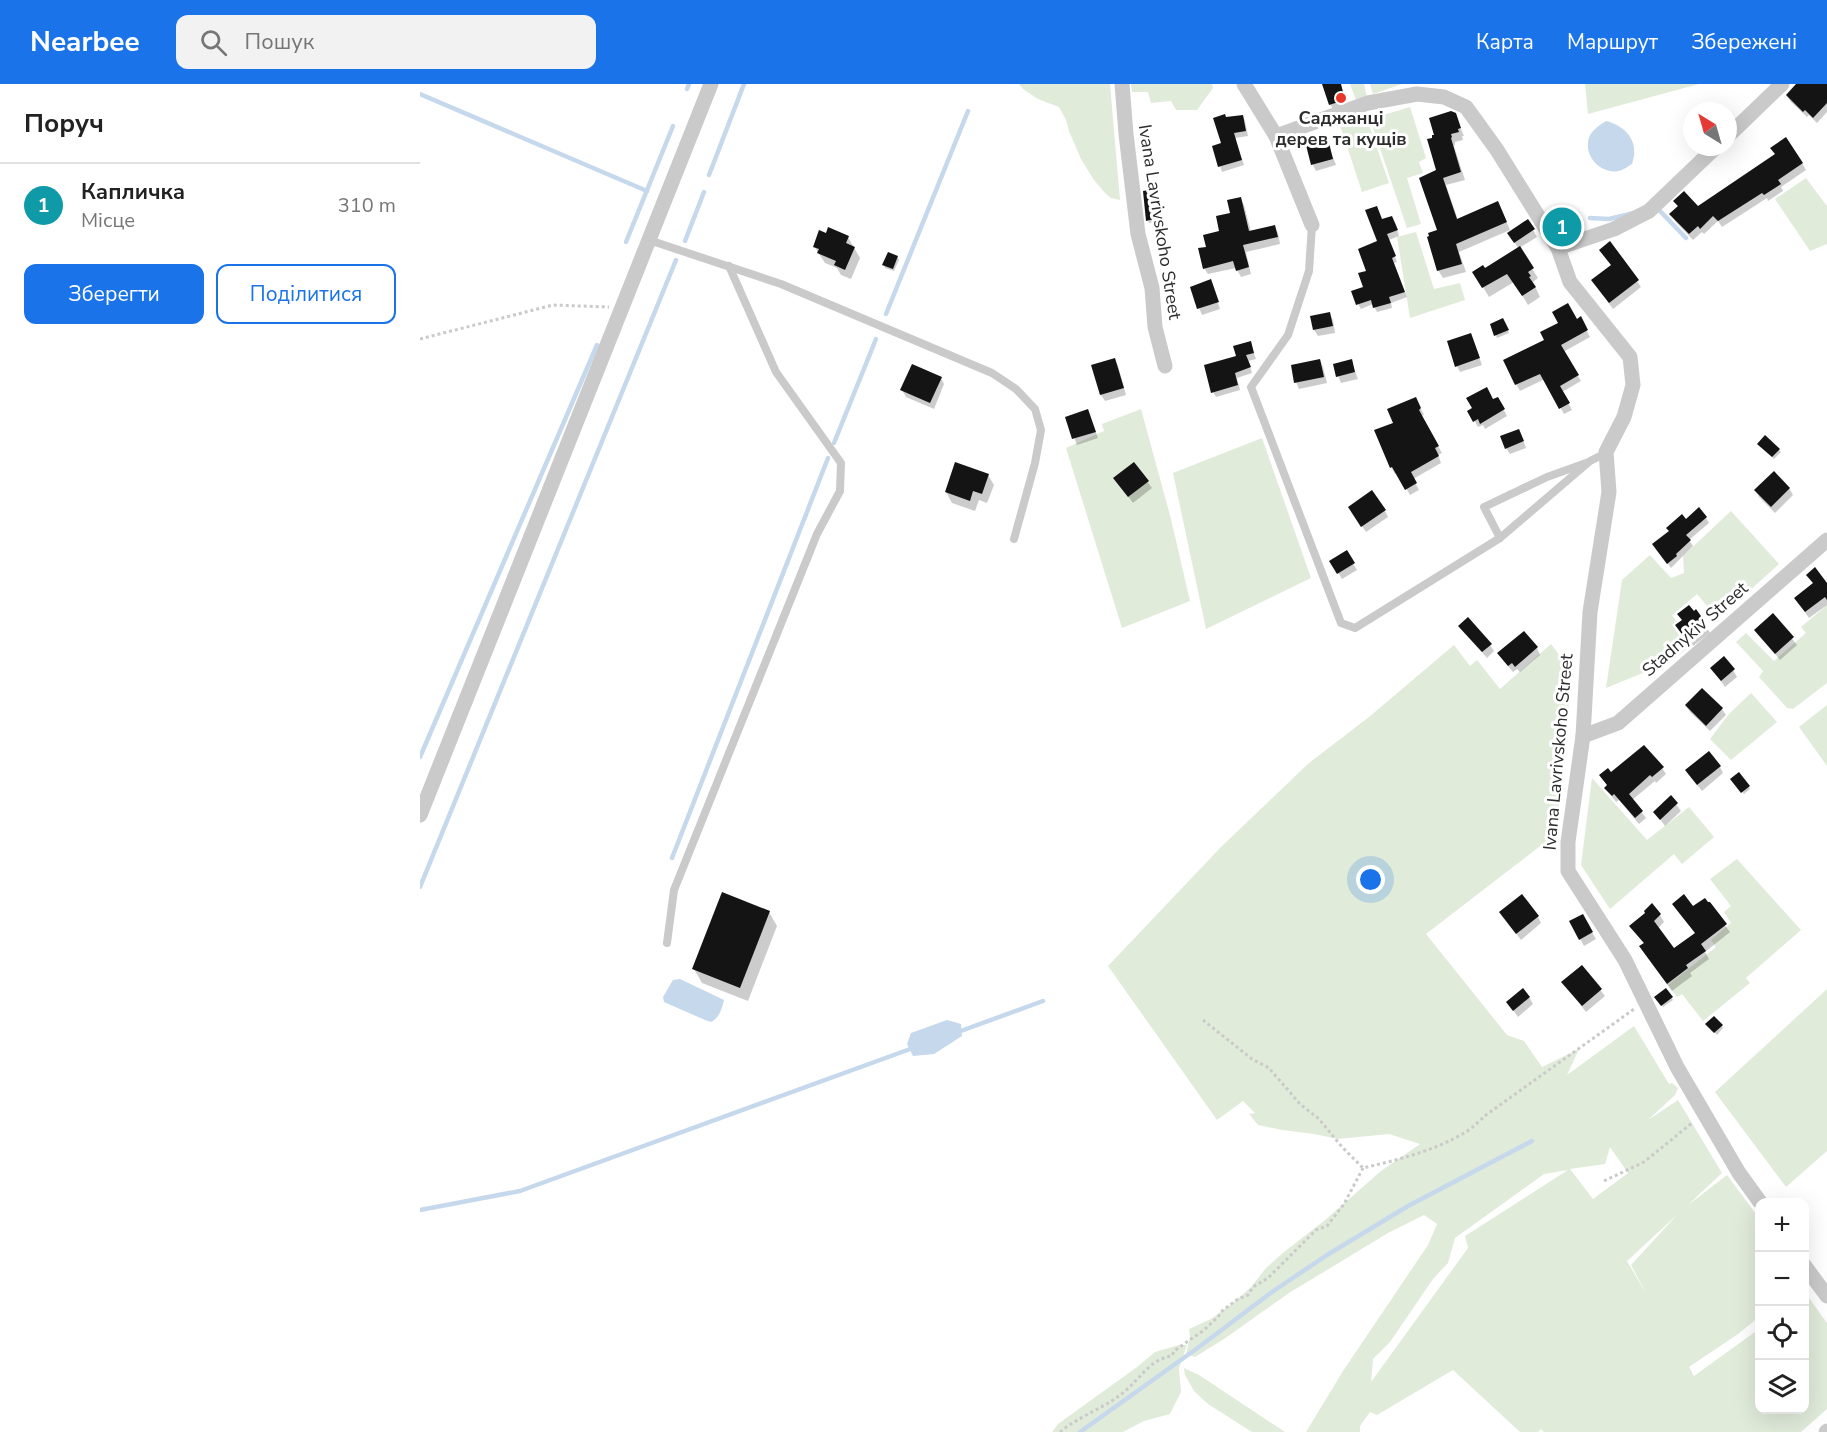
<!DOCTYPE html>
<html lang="uk">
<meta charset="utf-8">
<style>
body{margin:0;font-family:"Nunito Sans",sans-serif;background:#f2f2f2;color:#222}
.controls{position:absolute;right:18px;bottom:18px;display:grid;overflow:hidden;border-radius:12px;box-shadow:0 6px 24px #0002}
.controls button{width:54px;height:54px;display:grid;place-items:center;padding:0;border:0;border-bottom:2px solid #e0e0e0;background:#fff;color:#222;font:30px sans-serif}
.compass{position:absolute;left:1263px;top:18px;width:54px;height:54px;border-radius:50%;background:#fff;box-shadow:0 6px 24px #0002;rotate:323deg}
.you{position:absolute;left:951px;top:796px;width:21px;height:21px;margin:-15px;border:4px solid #fff;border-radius:50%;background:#1a73e8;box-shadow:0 0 0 9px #1a73e833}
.badge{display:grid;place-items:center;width:39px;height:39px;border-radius:50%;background:#1a73e8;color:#fff;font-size:20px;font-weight:700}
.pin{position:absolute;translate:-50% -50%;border:3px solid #fff;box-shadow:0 2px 6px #0006}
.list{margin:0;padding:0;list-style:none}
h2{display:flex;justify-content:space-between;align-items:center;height:78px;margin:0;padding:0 24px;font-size:26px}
h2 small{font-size:20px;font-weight:400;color:#767676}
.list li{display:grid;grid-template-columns:39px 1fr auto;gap:18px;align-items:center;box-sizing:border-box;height:84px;padding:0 24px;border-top:2px solid #e0e0e0}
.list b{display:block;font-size:22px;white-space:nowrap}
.list p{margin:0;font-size:20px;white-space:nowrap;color:#767676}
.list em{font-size:20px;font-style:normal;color:#767676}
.actions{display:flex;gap:12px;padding:18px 24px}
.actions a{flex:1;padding:14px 0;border:2px solid #1a73e8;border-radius:12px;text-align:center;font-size:21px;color:#1a73e8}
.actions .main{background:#1a73e8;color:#fff}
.icon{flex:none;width:33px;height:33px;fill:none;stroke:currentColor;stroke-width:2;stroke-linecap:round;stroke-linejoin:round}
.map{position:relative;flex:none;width:1407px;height:1348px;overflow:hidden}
header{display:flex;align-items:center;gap:36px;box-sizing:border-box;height:84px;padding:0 30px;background:#1a73e8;color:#fff}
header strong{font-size:28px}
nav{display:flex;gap:33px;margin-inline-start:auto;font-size:21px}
.search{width:420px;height:54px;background:#f2f2f2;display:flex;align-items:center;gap:15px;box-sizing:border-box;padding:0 21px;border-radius:12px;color:#767676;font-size:22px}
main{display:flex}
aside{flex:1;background:#fff}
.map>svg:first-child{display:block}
.green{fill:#e1ebda;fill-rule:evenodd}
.water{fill:#c5d8ec}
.shadow{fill:#0003}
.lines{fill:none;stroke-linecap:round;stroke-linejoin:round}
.stream{stroke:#c5d8ec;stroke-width:4.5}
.building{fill:#141414}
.path{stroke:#cacaca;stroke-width:3;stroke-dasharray:3 3;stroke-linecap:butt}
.service{stroke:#cacaca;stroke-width:8}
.minor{stroke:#cacaca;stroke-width:15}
.poi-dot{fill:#e8352a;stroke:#fff;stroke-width:2}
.labels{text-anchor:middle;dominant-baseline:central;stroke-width:6;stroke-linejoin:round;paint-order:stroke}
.poi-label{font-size:18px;font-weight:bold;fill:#2d2d2d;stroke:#fff}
.street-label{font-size:18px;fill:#2d2d2d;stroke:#fff}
</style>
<header>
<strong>Nearbee</strong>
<div class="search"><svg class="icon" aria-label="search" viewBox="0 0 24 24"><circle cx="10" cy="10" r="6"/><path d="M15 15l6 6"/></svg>Пошук</div>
<nav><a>Карта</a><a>Маршрут</a><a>Збережені</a></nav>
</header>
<main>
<aside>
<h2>Поруч<small></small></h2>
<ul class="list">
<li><span class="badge" style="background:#0f9aa8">1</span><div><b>Капличка</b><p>Місце</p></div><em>310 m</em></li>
</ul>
<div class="actions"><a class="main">Зберегти</a><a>Поділитися</a></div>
</aside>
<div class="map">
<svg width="1407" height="1348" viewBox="0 0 1407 1348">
<rect width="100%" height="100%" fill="#fff"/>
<g class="green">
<path d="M599,0H690L700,116L691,114L685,109L674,96L661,75L649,47L646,36L639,23L618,15L603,5Z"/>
<path d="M711,0H792L793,4L777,26H756L751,17L731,19L728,8H712Z"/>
<path d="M930,0H944L947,13L936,16Z"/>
<path d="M950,0H982L953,10Z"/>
<path d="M1165,0H1279L1168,30Z"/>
<path d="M990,23L1006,74L999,78L1003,89L987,94L1001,140L987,144L950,35Z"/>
<path d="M946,32L969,99L942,108L920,41Z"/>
<path d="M1386,94L1407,122V160L1390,167L1355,115Z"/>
<path d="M996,148L1014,205L1040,199L1045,216L990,234L977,153Z"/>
<path d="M721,325L751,435L770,517L702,544L646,364L684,347L682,340Z"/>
<path d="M842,354L891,494L786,545L753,389Z"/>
<path d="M1311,427L1359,480L1298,535L1277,510L1252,531L1256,537L1252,541L1268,564L1250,578L1186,604L1202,496L1230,471L1251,494L1264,489L1263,472Z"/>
<path d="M1407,521V599L1373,625L1367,624L1339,593L1343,587L1316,558L1326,549L1354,577L1386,549L1381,543Z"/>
<path d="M1131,560L1152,588L1136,750L1006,850L1087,951L1104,957L1122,983L1159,965L1147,991L1214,942L1249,1000L1252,999L1258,1004L1255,1011L1228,1036L1258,1016L1302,1089L1268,1121L1307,1091L1339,1134V1233L1318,1250L1269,1283L1274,1292L1339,1245L1340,1326H1384V1213L1387,1211L1407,1239V1325L1381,1348H1124L1121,1345L1118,1348H1100L1033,1286L957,1331L950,1328L940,1342V1348H886L923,1287L1008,1161L1017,1140L1004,1131L968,1149L869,1209L804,1255L775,1273L766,1270L770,1253L769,1245L791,1235L813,1219L831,1203L846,1184L864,1168L904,1137L961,1087L1000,1060L969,1050L918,1055L894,1050L862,1046L838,1041L829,1030L835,1029L823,1017L797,1036L688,882L801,763L889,679L949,633L1034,561L1050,582L1057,576L1080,605ZM1190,1063L1208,1089L1173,1115L1150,1085L1185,1080ZM1148,1086L1045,1152L1048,1164L951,1298L953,1275L970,1258L1013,1195L1028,1179L1035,1154L1124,1090ZM1257,1131L1211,1181L1227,1211L1207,1177Z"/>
<path d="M1331,609L1357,638L1311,676L1290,655L1309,630Z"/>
<path d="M1407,621V682L1379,643Z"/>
<path d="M1172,694L1227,756L1269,723L1294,753L1262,780L1254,770L1190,825L1161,781Z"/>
<path d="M1317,775L1381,846L1326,894L1330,899L1283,937L1262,910L1257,913L1248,901L1296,863L1291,856L1311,839L1304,828L1311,822L1290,795Z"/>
<path d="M1407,905V1067L1366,1103L1295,1008Z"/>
<path d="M759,1261H767L759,1284L761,1308L750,1330L724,1337L703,1348H632L638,1340L717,1283L735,1268Z"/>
<path d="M764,1284L779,1291L865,1348H832L788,1320L774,1307L765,1291Z"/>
</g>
<g class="water">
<path d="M1186,37C1207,42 1220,59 1212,80C1209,82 1203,86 1199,87C1182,90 1166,75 1168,58C1169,48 1178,42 1186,37Z"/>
<path d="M260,895L304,916C302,925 299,934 291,938L285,936L244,918L243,913L253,896Z"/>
<path d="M527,936L541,940L542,952L514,970L493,972L487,960L491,949Z"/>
</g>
<g class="shadow">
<path d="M905,0H921L919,1L926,23L914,27L910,20Z"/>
<path d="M1399,0H1407V28L1397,39L1389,31L1387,33L1371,18L1367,12Z"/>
<path d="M1035,30L1044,52H1042L1043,56L1035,58V61L1034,62L1045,96L1026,101L1038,136L1081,126L1090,146L1039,168L1046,188L1023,194L1018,186V86L1014,54Z"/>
<path d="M823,32L825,37L828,52L815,54L824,81L802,88L794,63L803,60L806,35Z"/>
<path d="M908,61L916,81L896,87L893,81L887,62L900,64Z"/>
<path d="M1382,79L1386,86L1361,103L1363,107L1348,117L1347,114L1302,143L1298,137L1284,150L1282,148L1273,156L1255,137L1251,130L1258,123L1255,118L1277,124Z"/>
<path d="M733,107L739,137L729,139L728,136Z"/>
<path d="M821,115L824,121L831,148L854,142L858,149L860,160L826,168L831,190L821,193L816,184L788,190L784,184L788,164L801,148Z"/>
<path d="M962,137L975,138L979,152L969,156L977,178L974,179L987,213L971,219L972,224L957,228L953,220L941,225L938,220L945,204L948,188L959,157Z"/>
<path d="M1108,137L1117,153L1099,164L1118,194L1113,198L1120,213L1108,221L1094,198L1069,213L1054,188L1065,187L1098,164L1093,156Z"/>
<path d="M1140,138H1146L1150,144L1149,150L1147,152H1144L1137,141Z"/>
<path d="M407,151L428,153L440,174L431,195L421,191L417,184L405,179L394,162Z"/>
<path d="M1190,159L1221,203L1193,225L1177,203L1192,182L1181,166Z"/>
<path d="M477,173L479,176L474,187L465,184L464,181Z"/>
<path d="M792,202L800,225L782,231L771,204Z"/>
<path d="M909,230L913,236L915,249L898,252L894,246Z"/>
<path d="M1160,234L1170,253L1143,268L1161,297L1142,308L1152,326L1144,330L1125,295L1100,307L1096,300L1126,257Z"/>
<path d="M1083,236L1089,249L1077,254L1072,241Z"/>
<path d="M1051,251L1062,281L1040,288L1037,282Z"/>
<path d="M830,259L836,275L828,277L832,289L817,294L820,306L796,313L793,308Z"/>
<path d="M694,275L698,282L706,311L685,317L681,311L673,282Z"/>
<path d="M900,276L903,283L907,299L879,305L876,298Z"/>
<path d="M931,277L938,295L921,299L914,281Z"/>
<path d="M521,294L524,300L514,325L486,313L482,306Z"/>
<path d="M1078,315L1087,332L1065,345L1063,341L1058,343L1049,327Z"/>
<path d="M999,321L1004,331L1001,332L1022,369L1018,371L1021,379L993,395L999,406L990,411L977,389L975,390L971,383L975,340Z"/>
<path d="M668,327L678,354L657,361L647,334Z"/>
<path d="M1102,353L1106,364L1090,370L1086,364Z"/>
<path d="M1341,362L1359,366L1361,368L1354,375Z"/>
<path d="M714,380L732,404L713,419L699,400Z"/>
<path d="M568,391L574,401L567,419L559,416L555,427L532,419L526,408Z"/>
<path d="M1369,404L1373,411L1355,429L1339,413L1336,407Z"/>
<path d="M965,427L968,433L946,448L933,429Z"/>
<path d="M1286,434L1289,439L1269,456L1273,462L1251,484L1237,465L1265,437Z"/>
<path d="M926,468L937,486L922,495L911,477Z"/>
<path d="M1388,491L1407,502V521L1389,534L1375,514L1394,500Z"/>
<path d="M1353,531L1377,561L1360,576L1336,546Z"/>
<path d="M1286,542L1290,549L1273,562L1261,546Z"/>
<path d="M1044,548L1070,561L1074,567L1067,574Z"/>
<path d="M1117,564L1120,571L1100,588L1097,585L1093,588L1083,576Z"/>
<path d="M1292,584L1313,586L1317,593L1305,603Z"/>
<path d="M1266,622L1302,625L1306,631L1290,647L1270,628Z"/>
<path d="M1300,683L1303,689L1282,707L1271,693Z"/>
<path d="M1242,684L1246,690L1236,699L1235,697L1212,716L1226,734L1219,740L1199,716L1196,718L1190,710L1186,704L1188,702L1181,692Z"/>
<path d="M1314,697L1329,703L1330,705L1324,710Z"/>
<path d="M1251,713L1261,727L1245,742L1235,728Z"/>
<path d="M1289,820L1310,848L1285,868L1289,875L1270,889L1272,892L1252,907L1225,870L1224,860L1211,843L1240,831L1244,838L1238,844L1254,866L1276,850L1273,824Z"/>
<path d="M349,828L357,842L328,917L282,899L274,885Z"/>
<path d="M1081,829L1118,833L1121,839L1101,856Z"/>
<path d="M1162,832L1176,855L1164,862L1151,838Z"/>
<path d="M1162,883L1185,912L1166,928L1143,898Z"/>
<path d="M1246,906L1253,916L1243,923L1236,913Z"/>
<path d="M1109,913L1113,920L1098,933L1088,919Z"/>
<path d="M1302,942L1303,944L1297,951L1289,943Z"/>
</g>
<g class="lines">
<g class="stream">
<path d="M267,5L269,0"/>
<path d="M0,10L227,107"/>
<path d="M289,91L324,0"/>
<path d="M1240,127L1266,154"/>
<path d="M1170,134L1189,135L1214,129"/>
<path d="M265,157L284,108"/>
<path d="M206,158L253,42"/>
<path d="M466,230L548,27"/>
<path d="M414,359L456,255"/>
<path d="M0,673L177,261"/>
<path d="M252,774L408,374"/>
<path d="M0,803L256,176"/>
<path d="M538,948L623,917"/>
<path d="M0,1126L100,1107L493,964"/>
<path d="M660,1348L779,1263L852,1208L907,1171L988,1122L1112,1057"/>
</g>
</g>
<g class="building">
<path d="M902,0H921L925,16L909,21Z"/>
<path d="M1376,0H1407V19L1393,34L1385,26L1383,28L1366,11Z"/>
<path d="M1031,27L1036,29L1041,44L1038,45L1039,48L1031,50L1032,53L1031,54L1041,88L1023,94L1037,135L1078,117L1087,138L1036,160L1042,180L1017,187L1007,153L1009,152L1008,149L1017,146L999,94L1016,86L1007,55L1012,54V51H1014L1009,34Z"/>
<path d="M805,30L806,33L823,31L826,47L814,49L822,76L798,83L792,62L801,59L793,34Z"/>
<path d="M1366,53L1383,79L1358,96L1361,100L1344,111L1342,109L1298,137L1293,132L1280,145L1278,142L1269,150L1249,130L1258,122L1253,117L1264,107L1278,122L1355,70L1350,64Z"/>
<path d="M898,57L899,62L909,59L913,75L891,81L886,61Z"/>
<path d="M734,105L738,134L726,137L723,107Z"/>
<path d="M821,113L829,147L855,141L858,153L823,161L829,183L816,187L813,177L783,185L778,164L786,163L783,151L799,147L796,132L810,129L807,116Z"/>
<path d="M957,122L962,135L972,132L978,146L967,150L976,172L972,174L985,208L969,213L971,219L953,224L951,216L936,221L931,207L943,203L938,189L946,187L938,165L957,157L945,126Z"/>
<path d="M1108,135L1115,145L1094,159L1087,149Z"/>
<circle cx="1143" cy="143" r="7"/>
<path d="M408,143L429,152L426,159L435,163L425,186L414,181L416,177L397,169L399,165L393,163L399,146L406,149Z"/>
<path d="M1190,157L1219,196L1189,219L1171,196L1191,181L1179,166Z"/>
<path d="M1100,162L1114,184L1108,188L1111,192L1109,193L1116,203L1102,212L1087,190L1062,204L1052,188L1063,181L1065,184Z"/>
<path d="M468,168L478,172L473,185L462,181Z"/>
<path d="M791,195L799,218L777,225L770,203Z"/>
<path d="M1148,219L1157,235L1161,232L1168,246L1141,261L1159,291L1140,302L1150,319L1139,325L1120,290L1095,301L1083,276L1124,256L1120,248L1138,239L1132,228Z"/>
<path d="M910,228L913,242L893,246L890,232Z"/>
<path d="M1083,234L1089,246L1074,252L1070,240Z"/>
<path d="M1051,249L1060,274L1035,283L1027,257Z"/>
<path d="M831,257L834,269L826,271L831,283L815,289L818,301L791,309L784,281L816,272L813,262Z"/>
<path d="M695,274L704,304L680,311L671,281Z"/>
<path d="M900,275L904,293L874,299L871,281Z"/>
<path d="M932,275L935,288L916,293L913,280Z"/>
<path d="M492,280L522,293L510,319L480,306Z"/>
<path d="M1067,303L1073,315L1078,313L1085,325L1060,340L1058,335L1053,338L1047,327L1052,324L1046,314Z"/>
<path d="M996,313L1001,324L999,326L1019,362L1015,364L1019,372L991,388L997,399L985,406L972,383L970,384L954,346L973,339L967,325Z"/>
<path d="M668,325L676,348L652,355L645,333Z"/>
<path d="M1099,345L1104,357L1085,365L1080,352Z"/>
<path d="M1345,351L1360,365L1352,373L1337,360Z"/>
<path d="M535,378L569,390L562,410L553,407L550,417L525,408Z"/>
<path d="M714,378L729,397L708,413L693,394Z"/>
<path d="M1354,387L1370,404L1351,423L1334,406Z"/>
<path d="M952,406L966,426L941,443L928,423Z"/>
<path d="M1279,423L1287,433L1266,451L1271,456L1256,470L1257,472L1247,480L1232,460L1249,447L1246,444L1262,430L1266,435Z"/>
<path d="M927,466L935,479L917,490L909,477Z"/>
<path d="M1395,483L1407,499V516L1405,513L1385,528L1374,514L1393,499L1386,491Z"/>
<path d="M1269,521L1274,527L1276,525L1288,542L1267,557L1255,541L1262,536L1257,530Z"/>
<path d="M1353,529L1374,553L1355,570L1334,546Z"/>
<path d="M1048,533L1072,560L1062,568L1038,542Z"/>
<path d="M1104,547L1118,563L1095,583L1092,579L1088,582L1077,569Z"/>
<path d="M1304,572L1315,585L1301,597L1290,584Z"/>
<path d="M1282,604L1303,624L1286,642L1265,621Z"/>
<path d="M1224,661L1244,683L1232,693L1230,691L1209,710L1223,727L1215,734L1194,710L1192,712L1184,704L1187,701L1179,691L1188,684L1191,688Z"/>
<path d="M1289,667L1301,682L1277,701L1265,686Z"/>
<path d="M1319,688L1330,702L1321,709L1310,695Z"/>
<path d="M1251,711L1258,719L1240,736L1233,728Z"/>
<path d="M302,808L350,827L320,904L272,885Z"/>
<path d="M1102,810L1119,832L1096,850L1079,828Z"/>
<path d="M1264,810L1273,822L1285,814L1288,818H1290L1307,840L1281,860L1286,867L1266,881L1268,884L1247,900L1219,862L1224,859L1209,842L1225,829L1224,827L1232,819L1241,830L1234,837L1254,864L1275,849L1252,820Z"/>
<path d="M1163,830L1173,848L1159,856L1149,837Z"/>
<path d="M1162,881L1182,905L1162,922L1141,898Z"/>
<path d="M1103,904L1110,913L1093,927L1086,918Z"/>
<path d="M1246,904L1253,913L1241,922L1234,913Z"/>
<path d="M1294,932L1303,941L1294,949L1285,940Z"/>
</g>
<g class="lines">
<g class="path">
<path d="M0,255L133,221L189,223"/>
<path d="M783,936L832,975L849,984L880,1020L899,1035L922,1063L943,1084C977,1076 1014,1067 1044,1049C1052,1045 1059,1037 1066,1031L1214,925"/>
<path d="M1184,1097L1224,1078L1272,1039"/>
<path d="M640,1348C659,1332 685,1324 704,1308C721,1294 730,1275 752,1272L754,1267L784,1246L798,1233L802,1227L818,1215L828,1211L833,1203L848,1194L896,1146L907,1142L924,1120L943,1084"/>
</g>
<g class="service">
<path d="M892,141L889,187L868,251L831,303L921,539L935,544L1080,454L1170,377L1186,369"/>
<path d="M229,156L361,200L572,289L596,305L615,325L621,346L615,379L594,455"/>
<path d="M1080,454L1064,423L1127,393L1166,379"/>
<path d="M247,859L254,806L397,450L420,407L421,379L356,288L309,182"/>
</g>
<g class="minor">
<path d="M702,0L706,50L718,150L732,204L735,243L745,282"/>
<path d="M824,0L856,52L948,19L997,10L1024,13L1046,23L1077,66L1138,164L1150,198L1210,273L1213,301L1204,333L1186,368L1189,408L1170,528L1163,652L1148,758V787L1205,876L1257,983L1319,1089L1340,1118"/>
<path d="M856,52L892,141"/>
<path d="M1308,52L1362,0"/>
<path d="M1138,164L1194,145L1229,127L1296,63"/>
<path d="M1163,652L1198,639L1407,456"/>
<path d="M0,731L291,0"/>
<path d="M1384,1181L1407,1212"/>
<path d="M1406,1348L1407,1347"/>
</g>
</g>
<circle class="poi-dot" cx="921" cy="14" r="6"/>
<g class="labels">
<g class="poi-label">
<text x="921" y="34">Саджанці<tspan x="921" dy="21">дерев та кущів</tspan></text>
</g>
<g class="street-label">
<text transform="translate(740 138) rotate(81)">Ivana Lavrivskoho Street</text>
<text transform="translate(1275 545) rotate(-41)">Stadnykiv Street</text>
<text transform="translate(1138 668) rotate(-85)">Ivana Lavrivskoho Street</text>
</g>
</g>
</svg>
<div class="controls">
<button>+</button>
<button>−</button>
<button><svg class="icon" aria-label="locate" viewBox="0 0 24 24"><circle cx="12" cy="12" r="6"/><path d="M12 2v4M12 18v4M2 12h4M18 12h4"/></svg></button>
<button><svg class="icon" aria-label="layers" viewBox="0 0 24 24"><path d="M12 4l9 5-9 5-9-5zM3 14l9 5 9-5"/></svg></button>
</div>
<svg class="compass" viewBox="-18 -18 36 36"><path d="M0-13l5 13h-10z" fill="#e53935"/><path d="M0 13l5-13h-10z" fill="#767676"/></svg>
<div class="you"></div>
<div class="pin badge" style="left:1142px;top:143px;background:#0f9aa8">1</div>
</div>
</main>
